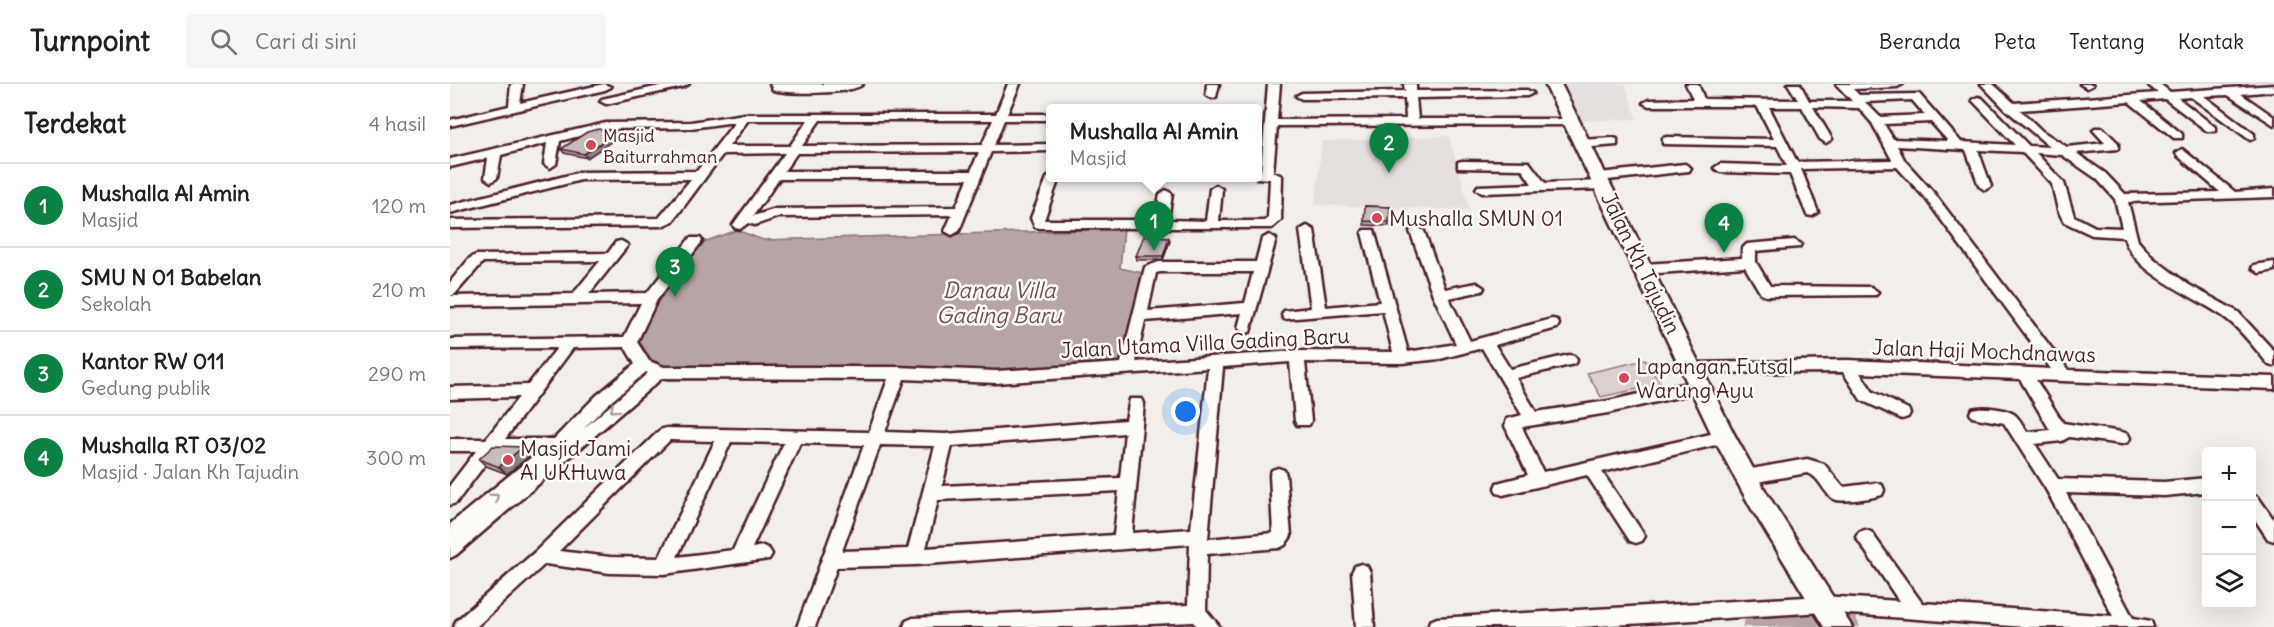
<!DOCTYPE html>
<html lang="id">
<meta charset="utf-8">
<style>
body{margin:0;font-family:Delius,sans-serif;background:#f6f6f6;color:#202124}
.controls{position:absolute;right:18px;bottom:18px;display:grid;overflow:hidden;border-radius:6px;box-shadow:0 6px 24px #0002}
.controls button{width:54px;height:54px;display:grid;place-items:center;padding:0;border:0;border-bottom:2px solid #e0e0e0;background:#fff;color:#202124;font:30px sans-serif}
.you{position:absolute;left:736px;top:328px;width:21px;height:21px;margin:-15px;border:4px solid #fff;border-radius:50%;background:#1a73e8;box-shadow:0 0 0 9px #1a73e833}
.badge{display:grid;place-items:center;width:39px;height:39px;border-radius:50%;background:#0b8043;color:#fff;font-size:20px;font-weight:700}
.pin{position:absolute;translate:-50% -50px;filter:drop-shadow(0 2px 3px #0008)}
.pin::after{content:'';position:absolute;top:32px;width:21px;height:18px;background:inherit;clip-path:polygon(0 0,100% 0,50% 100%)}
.popup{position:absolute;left:596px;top:20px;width:216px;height:78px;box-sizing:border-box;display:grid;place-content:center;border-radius:6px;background:#fff;filter:drop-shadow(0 2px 4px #0005);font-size:20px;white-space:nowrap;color:#757577}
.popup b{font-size:22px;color:#202124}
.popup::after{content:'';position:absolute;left:50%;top:100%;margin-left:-12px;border:12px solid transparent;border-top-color:#fff}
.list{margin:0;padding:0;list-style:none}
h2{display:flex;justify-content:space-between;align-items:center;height:78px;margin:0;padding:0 24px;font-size:26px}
h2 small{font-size:20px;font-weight:400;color:#757577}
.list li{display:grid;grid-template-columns:39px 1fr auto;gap:18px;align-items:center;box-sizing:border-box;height:84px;padding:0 24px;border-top:2px solid #e0e0e0}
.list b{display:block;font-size:22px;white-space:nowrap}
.list p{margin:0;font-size:20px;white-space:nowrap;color:#757577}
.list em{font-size:20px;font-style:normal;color:#757577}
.icon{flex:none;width:33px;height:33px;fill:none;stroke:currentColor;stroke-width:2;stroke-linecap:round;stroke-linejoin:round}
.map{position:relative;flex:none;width:1824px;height:543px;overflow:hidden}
header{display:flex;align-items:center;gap:36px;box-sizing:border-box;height:84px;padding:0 30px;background:#fff;border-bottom:2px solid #e0e0e0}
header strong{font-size:28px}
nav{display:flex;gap:33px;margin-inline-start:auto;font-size:21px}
.search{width:420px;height:54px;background:#f6f6f6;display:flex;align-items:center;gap:15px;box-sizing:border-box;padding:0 21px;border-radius:6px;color:#757577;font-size:22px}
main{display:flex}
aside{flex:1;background:#fff}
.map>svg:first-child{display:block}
.built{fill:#e5dfdd}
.green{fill:#d9d0cf;stroke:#92787d;stroke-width:1.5}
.water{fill:#b7a5a6;stroke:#8b6f75;stroke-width:1.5}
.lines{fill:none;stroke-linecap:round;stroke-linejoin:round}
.river{fill:#b7a5a6;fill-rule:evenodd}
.street-casing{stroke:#4a1f2b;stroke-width:5}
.secondary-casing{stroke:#4a1f2b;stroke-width:5}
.street{fill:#fdfcf7;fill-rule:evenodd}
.secondary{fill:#fdfcf7;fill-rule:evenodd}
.wall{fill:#aca1a1;stroke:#4a1f2b;stroke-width:1.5}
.shaded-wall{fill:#8c8383;stroke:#4a1f2b;stroke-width:1.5}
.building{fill:#c8bbbb;stroke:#4a1f2b;stroke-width:1.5}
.oneway{stroke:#ac999b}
.poi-dot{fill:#d1495b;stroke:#fdfcf7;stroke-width:2}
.labels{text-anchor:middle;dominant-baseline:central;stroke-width:5;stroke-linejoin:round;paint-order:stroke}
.far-poi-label{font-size:18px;fill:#4a1f2b;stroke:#fdfcf7;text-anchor:start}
.poi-label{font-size:21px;fill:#4a1f2b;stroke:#fdfcf7;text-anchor:start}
.street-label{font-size:21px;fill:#4a1f2b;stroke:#fdfcf7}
.water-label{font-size:22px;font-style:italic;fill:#704e56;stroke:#fdfcf7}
</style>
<header>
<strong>Turnpoint</strong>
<div class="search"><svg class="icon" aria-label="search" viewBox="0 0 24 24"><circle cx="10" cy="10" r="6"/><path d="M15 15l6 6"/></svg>Cari di sini</div>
<nav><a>Beranda</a><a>Peta</a><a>Tentang</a><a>Kontak</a></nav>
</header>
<main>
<aside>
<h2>Terdekat<small>4 hasil</small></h2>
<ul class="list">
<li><span class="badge">1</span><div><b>Mushalla Al Amin</b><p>Masjid</p></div><em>120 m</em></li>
<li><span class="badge">2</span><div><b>SMU N 01 Babelan</b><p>Sekolah</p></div><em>210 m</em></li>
<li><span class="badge">3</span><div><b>Kantor RW 011</b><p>Gedung publik</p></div><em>290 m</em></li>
<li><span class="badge">4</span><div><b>Mushalla RT 03/02</b><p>Masjid · Jalan Kh Tajudin</p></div><em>300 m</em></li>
</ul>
</aside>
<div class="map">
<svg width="1824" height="543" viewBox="0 0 1824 543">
<rect width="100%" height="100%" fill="#f2efeb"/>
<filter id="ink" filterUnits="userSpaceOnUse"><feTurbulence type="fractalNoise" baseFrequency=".0167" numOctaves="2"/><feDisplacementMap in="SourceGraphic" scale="12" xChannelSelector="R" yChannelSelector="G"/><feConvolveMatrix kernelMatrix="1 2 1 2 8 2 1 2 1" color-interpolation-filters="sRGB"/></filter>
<g filter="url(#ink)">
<g class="built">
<path d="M1104,0H1175L1187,35L1121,37Z"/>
<path d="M999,52L1020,126L865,121L872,57Z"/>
</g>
<path class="green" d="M1195,276L1211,300L1151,313L1137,289Z"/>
<path class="water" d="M674,145L670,184L693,189L671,281L548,288L215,282L201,275L188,255L208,216L251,159L287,146L313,156Z"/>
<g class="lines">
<path class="river" d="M1354,527L1395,529L1406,533L1410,543H1292L1296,533L1307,529Z"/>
<defs>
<g id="street">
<path d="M61,0H73L70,19L154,0L161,3L155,6L0,42V36L59,22Z"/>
<path d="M218,0H239L233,3L156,20L150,17L152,15Z"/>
<path d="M320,0H413C401,11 340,10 323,6Z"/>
<path d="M558,0H570L557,30H600V36H554L544,61L600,60V67L541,68L509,147L502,151L495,147L502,131L328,133L305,141L298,139L290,145L285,144L283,141L285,138L335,69L273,70L223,137L212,142L0,144V136L209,134L241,95L131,96L0,129V121L131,88L247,87L285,38L241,44L156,45L110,57L106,80L100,84L94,80L97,59L51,71L47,94L41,98L35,94L38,74L0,83V75L156,39L241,38L295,30H546ZM298,36H358L340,62H279ZM370,36H543L532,61L352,62ZM529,68L521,87H334L347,69ZM329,95H518L506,123L326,125L303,132Z"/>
<path d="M757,0H769L766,13L762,14L756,11Z"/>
<path d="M818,0H830L827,36L956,35L955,14L852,15L846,12L852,9L955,7L954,0H966V7L1077,6L1083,9L1077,12L966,14L968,35H1120L1126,38L1120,41L827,42L823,88L832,92L831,136L822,144H590L585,143L581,134L597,94L600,91V94H609L594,136H705L710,110L716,106L722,110L718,136L756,137L760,105L766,101L772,105L769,137H814L818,134L820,95L806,94L807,86L811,87Z"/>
<path d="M1236,0H1248L1254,15L1348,16L1338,0H1350L1359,17H1402L1386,0H1453L1447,3L1403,5L1409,11L1469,10L1511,58L1565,61L1524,18L1522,16L1528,13L1532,14L1579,62L1600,63L1555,25L1531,0H1543L1564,19L1708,9L1697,0H1710L1720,8L1824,1V7L1791,10L1824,33V41L1778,11L1754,12L1804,50V54L1800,56L1741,13L1728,14L1765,43V47H1757L1715,15L1691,17L1732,50V54H1724L1679,18L1570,26L1592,47L1617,63L1655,59L1643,46L1645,44H1653L1668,59V65L1626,69L1655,89L1675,110L1770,108L1728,72L1726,69L1732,65L1785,108L1824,105V113L1678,118L1688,157L1703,174L1739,201L1788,228L1824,267V282L1819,281C1806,266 1793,248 1778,236C1751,214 1683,191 1674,153L1642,151L1614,138L1608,126L1602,100L1572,68L1528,66L1541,102L1535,106L1529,102L1516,66L1447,62L1455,77L1484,109L1618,286L1824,293V305L1586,296L1613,339L1672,348L1678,350L1680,354L1678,358L1672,360L1619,353L1612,357L1585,360L1608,395L1714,398L1756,394V408L1714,412L1616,409L1683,534L1701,537L1703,543H1575L1373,528L1130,543H978L980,537L987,534L1373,512L1449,517L1406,453L1409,448L1415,446L1421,448L1472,519L1663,532L1597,407L1554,339L1522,333L1520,329L1522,325C1532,322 1559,324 1566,332C1570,336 1574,343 1577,348L1600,346L1570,295L1410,289L1423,308L1458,325L1460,329L1458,333L1452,335L1411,316L1393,288L1237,289L1234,285L1242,279L1397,276L1601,285L1476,115L1447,83L1351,85L1368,128L1362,132L1357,131L1340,90L1270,88L1264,84L1270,80L1337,82L1327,62L1213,60V54L1217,53L1324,55L1307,22H1199L1193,19L1199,16L1243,15ZM1462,16L1475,31L1430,33L1415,18ZM1319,23H1352L1370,55L1376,59L1382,55L1363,23L1409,24L1422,39L1442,76L1347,78ZM1481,38L1498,57L1443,55L1434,40ZM1586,69L1612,71L1647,95L1665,115L1672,144L1645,143L1624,132L1614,99Z"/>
<path d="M1630,0H1642L1643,1L1637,4Z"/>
<path d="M1163,54L1167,55V61L1131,64L1125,60L1131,56Z"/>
<path d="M1012,77L1079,78L1095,99L1153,97L1159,101L1153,105L1032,109L1026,105L1028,102L1082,100L1072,85L1008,84V78Z"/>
<path d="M1235,80L1241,84L1239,87L1149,97L1143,93L1149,89Z"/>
<path d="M857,142L864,146L876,223L930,218L912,149L914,146H924L958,268L1006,260L983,211L960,147L967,143L974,147L995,205L1027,199L1034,204L1032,207L999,214L1020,257L1102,235L1107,236L1109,240L1107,244L1045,261L1060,285L1119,271L1124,272L1127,276L1124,280L1066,294L1086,328L1158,317L1250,296L1255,298L1258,302L1255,306L1250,308L1158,329L1072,343L1093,388L1274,347L1280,349L1282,353L1280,357L1274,359L1152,388L1195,452L1192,457L1186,459L1180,457L1137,391L1053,411L1047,409L1045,404L1047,399L1078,391L1055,342L1057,335L1072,331L1032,264L990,275L952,279L855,278L861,337L859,341H847L845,337L840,278L773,283L758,455L823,449L820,391L822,386L828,384L834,386L836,391L841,452L835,461L829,464L757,470L756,526L770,543H748L743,538L636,543H454L456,537L463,534L738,521L740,460L465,481L387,483L365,543H347L414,361L350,359L302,464L313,462L319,465L322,470L319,475L214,490L160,489L95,480L26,543H4L6,537L86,467L210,346L216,344L419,348L438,295L212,294L6,471L0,474V440L89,367H45L6,419L0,421V401L26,367H0V355H36L69,313L0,315V303L78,301L107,264L0,265V255L174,253L191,219L0,222V212L123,210L150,177L33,178L5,210L0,212V198L20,174L26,171L158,169L166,158L171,157L178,161L139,210L197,209L240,154H250L252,157L250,160L207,216L187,258L199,277L214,283H448L546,287L671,279L695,183L709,178H806L812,155L819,151L826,155L800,248L795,249L788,244L792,229L695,237L686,278L847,267L943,268L933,227L834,235L832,231L834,227L861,224L850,146ZM710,188H803L795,219L698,227L706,189ZM175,263L185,280L146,312L104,355H55L123,264ZM758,284L741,445L682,449L694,319L692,315H680L676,336L495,350L435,348L454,295L546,299ZM196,288L198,289L133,345L158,320ZM675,349L670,394L492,402L502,362ZM220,356L265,357L209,474L160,473L109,467ZM281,358L334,359L283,466L227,473ZM430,361L485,362L458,465L392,467ZM669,407L664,451L476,464L488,416Z"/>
<path d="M1344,156L1351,160L1349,163L1306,167V178L1320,202L1421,203L1428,208L1426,211L1316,212L1311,210L1295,183L1194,190L1187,185L1194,180L1292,174V165L1297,160Z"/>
<path d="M1824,178V186L1809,189L1802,184L1804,181Z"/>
<path d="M1357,375L1374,380L1393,403L1426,399L1432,401L1434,406L1432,411C1424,414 1391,419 1384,415C1373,409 1370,392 1357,389L1296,400L1290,398L1288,393L1290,388L1296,386Z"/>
<path d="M1802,411L1808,413L1824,436V457L1818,455L1802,431Z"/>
<path d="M911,480L917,482L920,488L924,543H906L902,488L905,482Z"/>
</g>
<path id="secondary" d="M1095,0H1111L1284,350L1316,408L1402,543H1374L1300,422L1263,353Z"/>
</defs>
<use href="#street" class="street-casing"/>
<use href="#secondary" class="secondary-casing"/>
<use href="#street" class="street"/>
<use href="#secondary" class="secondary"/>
</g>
<g class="wall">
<path d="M168,53L137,74L114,69L111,65Z"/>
<path d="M915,122L940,123L939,142L914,141Z"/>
<path d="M720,157L713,176H687L686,172Z"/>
<path d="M81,371L57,390L36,382L29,375Z"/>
</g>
<g class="shaded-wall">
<path d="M166,49L168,53L137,74L134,70Z"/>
<path d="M719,154L720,157L713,176V172Z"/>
<path d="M73,363L81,371L57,390L49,383Z"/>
</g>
<g class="building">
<path d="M148,45L166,49L134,70L111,65L137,48Z"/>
<path d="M915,122L940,123L939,138L914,137Z"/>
<path d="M694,152L719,154L713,172H686Z"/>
<path d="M43,362L73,363L49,383L29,375Z"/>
</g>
<defs><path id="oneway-chevron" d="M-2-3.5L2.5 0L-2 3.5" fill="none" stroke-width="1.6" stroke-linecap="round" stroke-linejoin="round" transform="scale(1.5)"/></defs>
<g class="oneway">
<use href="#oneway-chevron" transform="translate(164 325) rotate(138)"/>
<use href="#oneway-chevron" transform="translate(45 413) rotate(-40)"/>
</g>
</g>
<g class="poi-dot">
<circle cx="141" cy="61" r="6"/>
<circle cx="927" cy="134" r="6"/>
<circle cx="1174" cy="294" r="6"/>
<circle cx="58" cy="376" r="6"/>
</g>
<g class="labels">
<g class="far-poi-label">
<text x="153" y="51">Masjid<tspan x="153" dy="21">Baiturrahman</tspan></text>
</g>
<g class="poi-label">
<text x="939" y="134">Mushalla SMUN 01</text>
<text x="1186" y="282">Lapangan Futsal<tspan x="1186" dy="24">Warung Ayu</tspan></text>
<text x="70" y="364">Masjid Jami<tspan x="70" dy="24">Al UKHuwa</tspan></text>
</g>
<g class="street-label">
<text transform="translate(1191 179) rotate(64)">Jalan Kh Tajudin</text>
<text transform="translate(755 259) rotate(-3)">Jalan Utama Villa Gading Baru</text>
<text transform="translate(1534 267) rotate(2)">Jalan Haji Mochdnawas</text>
</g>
<g class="water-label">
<text x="549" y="206">Danau Villa<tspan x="549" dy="25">Gading Baru</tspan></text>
</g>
</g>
</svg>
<div class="controls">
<button>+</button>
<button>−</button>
<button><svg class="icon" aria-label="layers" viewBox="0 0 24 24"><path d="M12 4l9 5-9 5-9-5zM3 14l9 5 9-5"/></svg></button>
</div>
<div class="you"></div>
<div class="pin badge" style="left:704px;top:167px">1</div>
<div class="popup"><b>Mushalla Al Amin</b>Masjid</div>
<div class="pin badge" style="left:939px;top:89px">2</div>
<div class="pin badge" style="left:225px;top:213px">3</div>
<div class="pin badge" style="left:1274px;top:169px">4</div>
</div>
</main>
